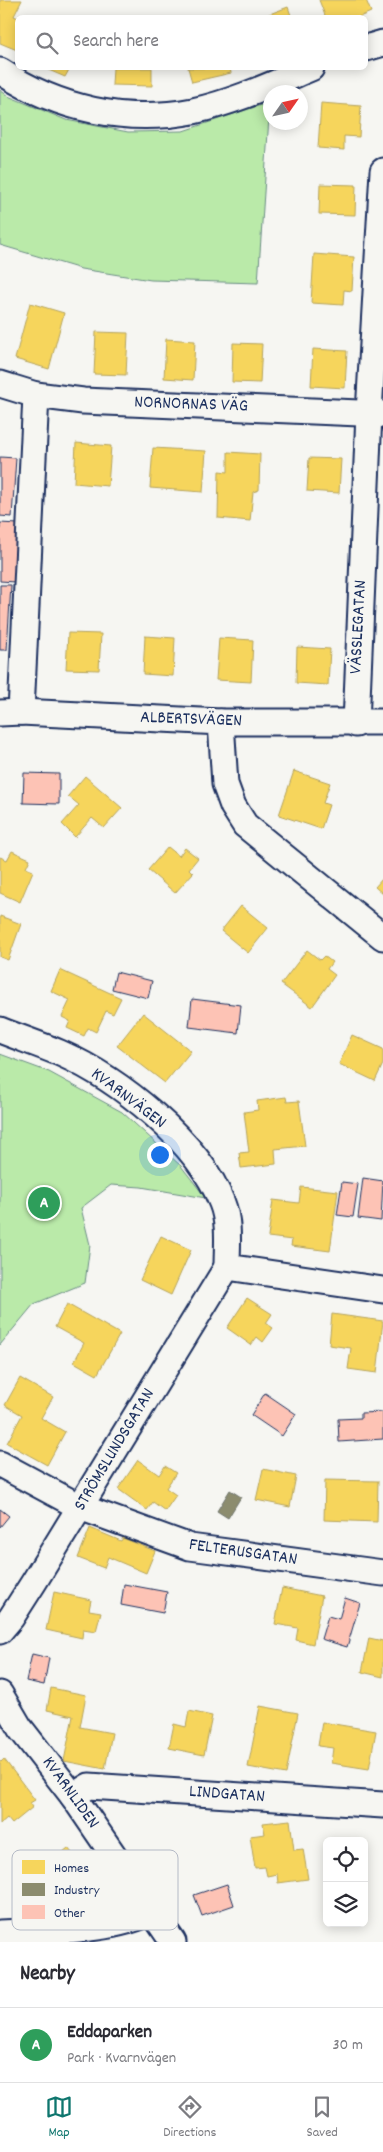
<!DOCTYPE html>
<meta charset="utf-8">
<style>
body{margin:0;font-family:Dekko,sans-serif;background:#f2f2f3;color:#2b2b33}
.controls{position:absolute;right:15px;bottom:15px;display:grid;overflow:hidden;border-radius:8px;box-shadow:0 2px 12px #0003}
.controls button{width:45px;height:45px;display:grid;place-items:center;padding:0;border:0;border-bottom:1px solid #e1e1e2;background:#fff;color:#2b2b33;font:25px sans-serif}
.compass{position:absolute;left:263px;top:85px;width:45px;height:45px;border-radius:50%;background:#fff;box-shadow:0 2px 12px #0003;rotate:56deg}
.you{position:absolute;left:159px;top:1154px;width:18px;height:18px;margin:-12px;border:4px solid #fff;border-radius:50%;background:#1a73e8;box-shadow:0 0 0 8px #1a73e833}
.badge{display:grid;place-items:center;width:32px;height:32px;border-radius:50%;background:#0f766e;color:#fff;font-size:16px;font-weight:700}
.pin{position:absolute;translate:-50% -50%;border:2px solid #fff;box-shadow:0 1px 5px #0006}
.list{margin:0;padding:0;list-style:none}
h2{display:flex;justify-content:space-between;align-items:center;height:65px;margin:0;padding:0 20px;font-size:21px}
h2 small{font-size:16px;font-weight:400;color:#7c7c81}
.list li{display:grid;grid-template-columns:32px 1fr auto;gap:15px;align-items:center;box-sizing:border-box;height:75px;padding:0 20px;border-top:1px solid #e1e1e2}
.list b{display:block;font-size:19px;white-space:nowrap}
.list p{margin:0;font-size:16px;white-space:nowrap;color:#7c7c81}
.list em{font-size:16px;font-style:normal;color:#7c7c81}
.icon{flex:none;width:28px;height:28px;fill:none;stroke:currentColor;stroke-width:2;stroke-linecap:round;stroke-linejoin:round}
.map{position:relative;flex:none;width:383px;height:1942px;overflow:hidden}
.search{position:absolute;background:#fff;box-shadow:0 2px 12px #0003;left:15px;right:15px;top:15px;height:55px;display:flex;align-items:center;gap:12px;box-sizing:border-box;padding:0 18px;border-radius:8px;color:#7c7c81;font-size:19px}
.sheet{height:140px;background:#fff}
nav{display:flex;justify-content:space-around;align-items:center;box-sizing:border-box;height:70px;border-top:1px solid #e1e1e2;background:#fff;font-size:14px;color:#7c7c81}
nav a{display:grid;justify-items:center;gap:2px}
nav .on{color:#0f766e}
.map>svg:first-child{display:block}
.green{fill:#baeaa9;stroke:#6a8c84}
.homes{fill:#f6d55c;stroke:#b4a35d}
.industry{fill:#8c8c6e;stroke:#6a7069}
.building{fill:#fdc3b5;stroke:#1b2f5e}
.lines{fill:none;stroke-linecap:round;stroke-linejoin:round}
.minor-casing{stroke:#1b2f5e;stroke-width:29}
.minor{stroke:#f6f6f2;stroke-width:25}
.labels{text-anchor:middle;dominant-baseline:central;stroke-width:5;stroke-linejoin:round;paint-order:stroke}
.street-label{font-size:18px;fill:#1b2f5e;stroke:#f6f6f2}
.key{fill:#f6f6f2;stroke:#b4bac6;stroke-width:1}
.key-label{font-size:14px;fill:#1b2f5e}
</style>
<div class="map">
<svg width="383" height="1942" viewBox="0 0 383 1942">
<rect width="100%" height="100%" fill="#f6f6f2"/>
<filter id="ink" filterUnits="userSpaceOnUse"><feTurbulence type="fractalNoise" baseFrequency=".02" numOctaves="2"/><feDisplacementMap in="SourceGraphic" scale="10" xChannelSelector="R" yChannelSelector="G"/><feConvolveMatrix kernelMatrix="1 2 1 2 8 2 1 2 1" color-interpolation-filters="sRGB"/></filter>
<g filter="url(#ink)">
<g class="green">
<path d="M0,90L8,96L66,120L128,132L183,131L270,102L258,283L151,280L81,269L0,245Z"/>
<path d="M0,1054L49,1072L122,1112L181,1166L206,1198L141,1187L111,1185L81,1208L90,1245L85,1283L34,1304L0,1345Z"/>
</g>
<g class="homes">
<path d="M0,0H22L14,16L18,18L17,50L0,43Z"/>
<path d="M319,0H366L371,12L357,18H326Z"/>
<path d="M288,7L292,18H259Z"/>
<path d="M44,68H70L65,77Z"/>
<path d="M113,68H152V86L112,85Z"/>
<path d="M188,68H230L231,73L192,82Z"/>
<path d="M321,103L361,106L359,137L344,136V150L318,148Z"/>
<path d="M320,184L356,185L355,215L319,214Z"/>
<path d="M314,254L354,257L352,291L344,290L343,305L311,303Z"/>
<path d="M30,303L64,313L49,369L15,359Z"/>
<path d="M96,332L128,333L126,375L94,374Z"/>
<path d="M166,339L195,341L193,380L164,378Z"/>
<path d="M233,343L262,344L260,383L232,382Z"/>
<path d="M313,349L347,351L345,388L311,386Z"/>
<path d="M76,443L111,446L108,486L74,483Z"/>
<path d="M153,448L206,451L203,492L150,488Z"/>
<path d="M228,452L260,454L259,490L253,492L250,521L218,518L219,471L228,472Z"/>
<path d="M309,458L341,459L339,493L307,491Z"/>
<path d="M68,633L101,634L99,670L66,669Z"/>
<path d="M145,636L175,638L173,676L143,674Z"/>
<path d="M219,638L253,640L251,682L216,680Z"/>
<path d="M297,647L330,649L328,685L296,683Z"/>
<path d="M294,771L330,783L323,803L329,805L321,829L279,815Z"/>
<path d="M85,776L122,808L104,828L92,818L75,837L62,824L79,805L68,796Z"/>
<path d="M168,847L179,856L185,848L198,858L189,869L193,873L175,893L148,870Z"/>
<path d="M12,851L30,859L26,868L33,871L20,902L0,893V857L7,860Z"/>
<path d="M383,878V894L375,887Z"/>
<path d="M241,906L268,928L248,953L221,931Z"/>
<path d="M0,916L21,924L8,960L0,957Z"/>
<path d="M307,950L320,960L324,956L332,962L327,969L335,975L312,1007L281,984Z"/>
<path d="M60,970L121,998L113,1014L106,1011L96,1032L88,1028L84,1036L67,1028L70,1021L62,1017L70,1000L51,991Z"/>
<path d="M143,1013L191,1051L165,1083L117,1046Z"/>
<path d="M352,1035L383,1049V1064L375,1081L339,1064Z"/>
<path d="M286,1097L287,1102L299,1101L305,1146L275,1149L276,1164L241,1168L239,1153L249,1152L244,1112L258,1110L257,1101Z"/>
<path d="M301,1187L338,1191L330,1251L291,1246L292,1240L268,1237L273,1200L299,1203Z"/>
<path d="M161,1236L191,1250L171,1295L140,1280Z"/>
<path d="M247,1298L272,1314L266,1323L273,1328L263,1342L257,1337L251,1345L227,1328Z"/>
<path d="M67,1304L120,1334L97,1375L74,1362L84,1343L55,1327Z"/>
<path d="M332,1314L383,1321L377,1373L348,1369L351,1348L329,1345Z"/>
<path d="M20,1378L53,1397L41,1418L65,1432L47,1465L7,1443L22,1415L5,1405Z"/>
<path d="M138,1460L159,1475L165,1466L176,1473L166,1488L176,1495L165,1511L153,1502L147,1510L118,1489Z"/>
<path d="M263,1469L296,1476L290,1507L256,1500Z"/>
<path d="M325,1480L378,1481L377,1522L324,1520Z"/>
<path d="M90,1528L121,1541L123,1538L155,1551L146,1573L108,1557L104,1568L78,1558Z"/>
<path d="M282,1588L322,1596L313,1644L296,1640L298,1628L275,1624Z"/>
<path d="M54,1592L91,1600L89,1610L101,1612L96,1631L83,1629L82,1638L46,1630Z"/>
<path d="M369,1638L383,1641V1677L362,1672Z"/>
<path d="M51,1688L86,1695L80,1727L112,1733L105,1769L64,1761L73,1716L47,1710Z"/>
<path d="M260,1706L298,1713L286,1774L248,1767Z"/>
<path d="M189,1711L212,1716L204,1755L169,1748L174,1724L186,1727Z"/>
<path d="M322,1722L376,1731L369,1769L331,1763L333,1748L318,1746Z"/>
<path d="M4,1759L35,1800L30,1803L33,1807L12,1824L7,1818L0,1824V1763Z"/>
<path d="M290,1820L294,1850L303,1849L308,1879L278,1883L277,1874L267,1876L265,1867L255,1868L250,1836L265,1834L263,1823Z"/>
<path d="M68,1848L93,1879L67,1899L42,1869Z"/>
</g>
<path class="industry" d="M230,1490L241,1497L228,1518L217,1511Z"/>
<g class="building">
<path d="M0,457L16,458L12,517L0,516Z"/>
<path d="M0,523L18,524L15,582L0,581Z"/>
<path d="M0,585H11L7,650H0Z"/>
<path d="M24,773L59,774V804L23,803Z"/>
<path d="M116,972L152,981L148,998L112,989Z"/>
<path d="M192,999L241,1005L238,1033L189,1027Z"/>
<path d="M363,1178L383,1181L381,1221L358,1218Z"/>
<path d="M342,1182L358,1184L353,1217L337,1215Z"/>
<path d="M265,1393L296,1414L282,1436L251,1415Z"/>
<path d="M383,1412V1439L339,1442L338,1419L361,1418V1413Z"/>
<path d="M0,1509L9,1516L0,1527Z"/>
<path d="M124,1584L167,1592L163,1613L121,1605Z"/>
<path d="M345,1598L360,1603L347,1647L321,1639L328,1616L339,1619Z"/>
<path d="M32,1654L49,1658L44,1685L26,1681Z"/>
<path d="M227,1884L234,1905L202,1916L194,1895Z"/>
</g>
<g class="lines">
<defs>
<g id="minor">
<path d="M366,48L383,43"/>
<path d="M0,71C58,109 125,124 193,111C234,102 273,84 311,68"/>
<path d="M0,384L36,395L83,401L383,414"/>
<path d="M21,712L36,395"/>
<path d="M0,713L21,712L221,722H383"/>
<path d="M221,722L225,784L233,806L245,825L383,937"/>
<path d="M356,724L369,413L383,171"/>
<path d="M0,1030C20,1038 41,1045 60,1053C119,1079 199,1142 222,1203C230,1223 227,1246 227,1267"/>
<path d="M227,1267L383,1290"/>
<path d="M0,1464L80,1507L190,1547L383,1573"/>
<path d="M0,1631L11,1618L34,1582L227,1267"/>
<path d="M0,1694L20,1728L73,1796L173,1942"/>
<path d="M73,1796L89,1786L383,1805"/>
<path d="M0,1933C46,1930 112,1933 152,1911"/>
</g>
</defs>
<use href="#minor" class="minor-casing"/>
<use href="#minor" class="minor"/>
</g>
</g>
<g class="labels">
<g class="street-label">
<text transform="translate(191 405) rotate(2)">NORNORNAS VÄG</text>
<text transform="translate(359 627) rotate(-87)">VÄSSLEGATAN</text>
<text transform="translate(191 720) rotate(2)">ALBERTSVÄGEN</text>
<text transform="translate(128 1099) rotate(37)">KVARNVÄGEN</text>
<text transform="translate(115 1450) rotate(-59)">STRÖMSLUNDSGATAN</text>
<text transform="translate(243 1553) rotate(8)">FELTERUSGATAN</text>
<text transform="translate(70 1793) rotate(54)">KVARNLIDEN</text>
<text transform="translate(227 1795) rotate(4)">LINDGATAN</text>
</g>
</g>
<rect x="12" y="1850" width="166" height="80" rx="8" class="key"/>
<rect x="22" y="1860" width="23" height="14" fill="#f6d55c"/>
<rect x="22" y="1883" width="23" height="13" fill="#8c8c6e"/>
<rect x="22" y="1905" width="23" height="14" fill="#fdc3b5"/>
<g class="key-label">
<text x="54" y="1872">Homes</text>
<text x="54" y="1894">Industry</text>
<text x="54" y="1917">Other</text>
</g>
</svg>
<div class="controls">
<button><svg class="icon" aria-label="locate" viewBox="0 0 24 24"><circle cx="12" cy="12" r="6"/><path d="M12 2v4M12 18v4M2 12h4M18 12h4"/></svg></button>
<button><svg class="icon" aria-label="layers" viewBox="0 0 24 24"><path d="M12 4l9 5-9 5-9-5zM3 14l9 5 9-5"/></svg></button>
</div>
<svg class="compass" viewBox="-18 -18 36 36"><path d="M0-13l5 13h-10z" fill="#e53935"/><path d="M0 13l5-13h-10z" fill="#7c7c81"/></svg>
<div class="you"></div>
<div class="pin badge" style="left:44px;top:1203px;background:#2e9e5b">A</div>
<div class="search"><svg class="icon" aria-label="search" viewBox="0 0 24 24"><circle cx="10" cy="10" r="6"/><path d="M15 15l6 6"/></svg>Search here</div>
</div>
<section class="sheet">
<h2>Nearby<small></small></h2>
<ul class="list">
<li><span class="badge" style="background:#2e9e5b">A</span><div><b>Eddaparken</b><p>Park · Kvarnvägen</p></div><em>30 m</em></li>
</ul>
</section>
<nav>
<a class="on"><svg class="icon" aria-label="map" viewBox="0 0 24 24"><path d="M3 6l6-2 6 2 6-2v14l-6 2-6-2-6 2zM9 4v14M15 6v14"/></svg>Map</a>
<a><svg class="icon" aria-label="directions" viewBox="0 0 24 24"><path d="M12 3l9 9-9 9-9-9zM9 14v-3h6M13 9l2 2-2 2"/></svg>Directions</a>
<a><svg class="icon" aria-label="saved" viewBox="0 0 24 24"><path d="M7 4h10v16l-5-4-5 4z"/></svg>Saved</a>
</nav>
